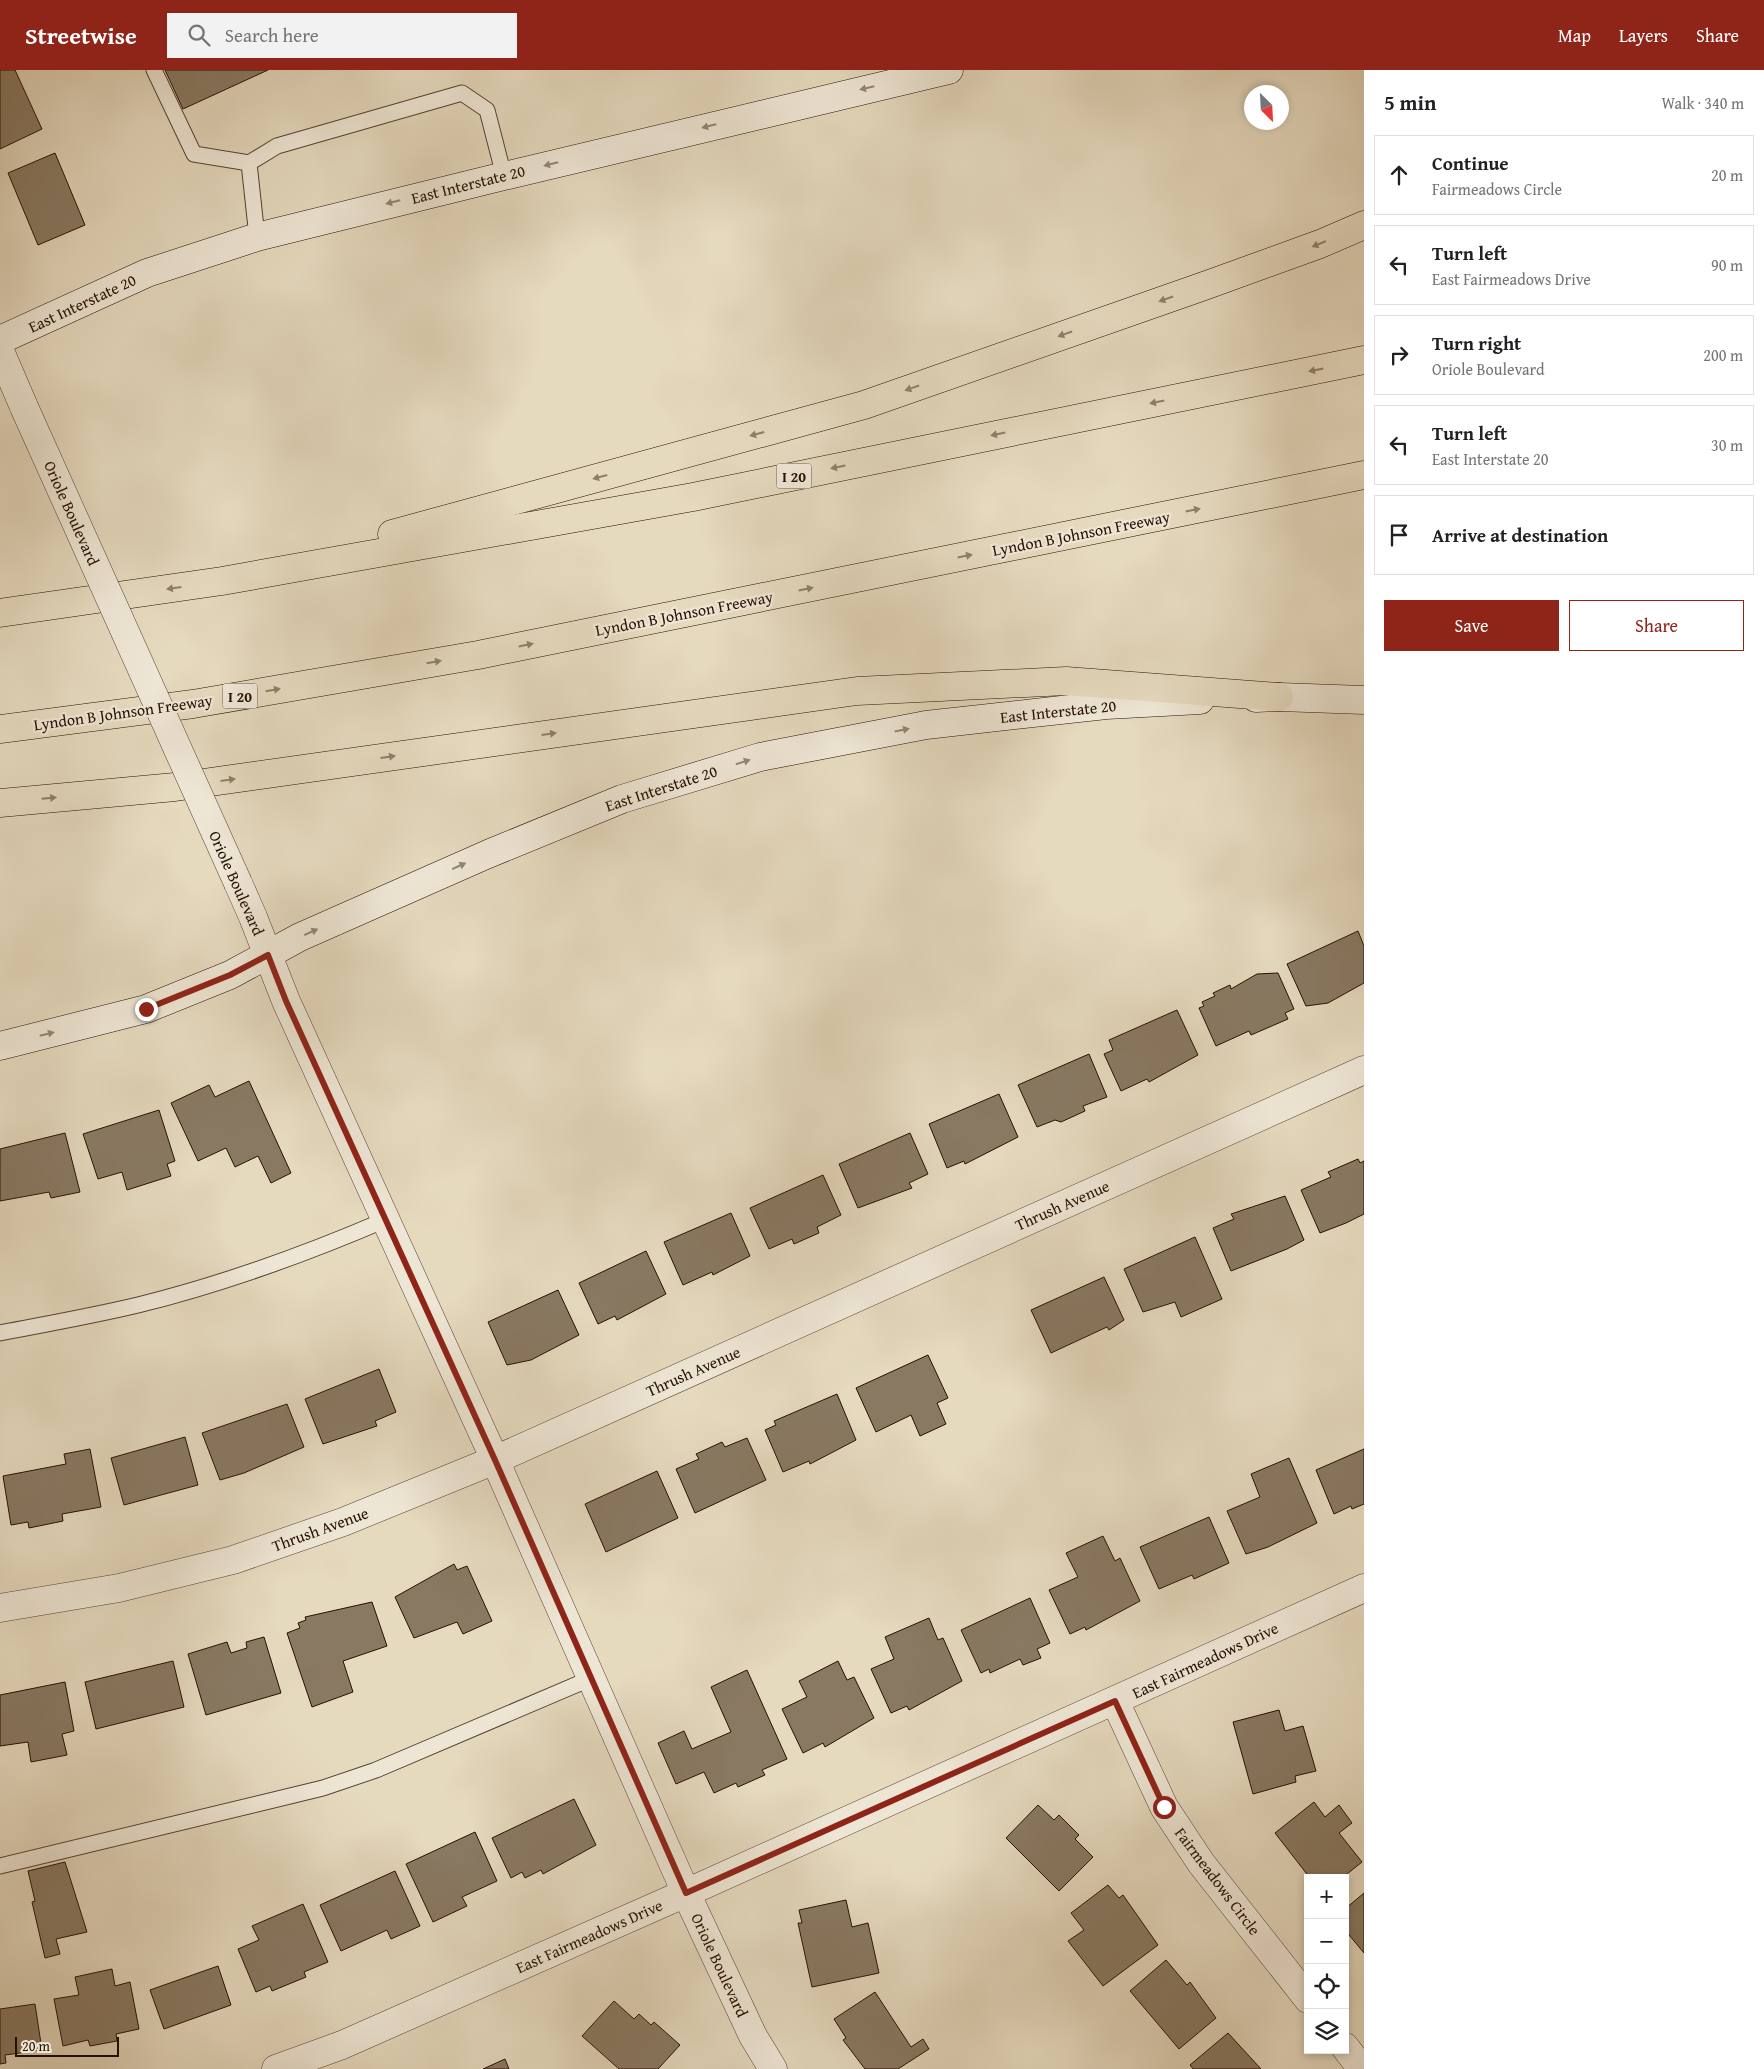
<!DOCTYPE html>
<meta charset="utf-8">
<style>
body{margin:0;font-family:"Gentium Book Plus",serif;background:#f2f2f2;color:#202124}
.controls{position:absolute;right:15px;bottom:15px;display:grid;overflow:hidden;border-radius:0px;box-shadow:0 2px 8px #0003}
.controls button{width:45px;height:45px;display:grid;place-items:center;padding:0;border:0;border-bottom:1px solid #e0e0e0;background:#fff;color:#202124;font:25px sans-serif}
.compass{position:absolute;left:1244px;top:15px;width:45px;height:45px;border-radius:50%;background:#fff;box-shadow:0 2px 8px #0003;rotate:156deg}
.scale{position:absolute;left:15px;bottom:12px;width:104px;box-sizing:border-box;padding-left:5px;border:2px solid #261000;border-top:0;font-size:14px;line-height:18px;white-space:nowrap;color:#261000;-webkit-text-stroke:4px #eee6d5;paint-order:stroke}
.stop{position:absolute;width:15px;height:15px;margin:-11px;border:4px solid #8f2418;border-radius:50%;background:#fff}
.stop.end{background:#8f2418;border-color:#fff;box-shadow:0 1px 5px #0008}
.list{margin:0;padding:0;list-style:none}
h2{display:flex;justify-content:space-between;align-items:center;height:65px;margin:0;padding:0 20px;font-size:21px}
h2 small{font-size:16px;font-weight:400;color:#757577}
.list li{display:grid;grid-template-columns:32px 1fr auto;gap:15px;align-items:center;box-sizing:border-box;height:80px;margin:0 10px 10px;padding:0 10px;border:1px solid #e0e0e0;border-radius:0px}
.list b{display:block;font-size:19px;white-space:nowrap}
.list p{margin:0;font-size:16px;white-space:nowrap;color:#757577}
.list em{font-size:16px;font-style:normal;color:#757577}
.actions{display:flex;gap:10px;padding:15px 20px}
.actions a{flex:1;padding:11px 0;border:1px solid #8f2418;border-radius:0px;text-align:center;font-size:18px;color:#8f2418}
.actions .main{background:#8f2418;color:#fff}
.icon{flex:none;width:28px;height:28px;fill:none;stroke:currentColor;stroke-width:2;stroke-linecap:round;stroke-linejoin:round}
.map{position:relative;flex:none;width:1364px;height:1999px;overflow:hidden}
header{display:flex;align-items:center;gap:30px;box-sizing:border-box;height:70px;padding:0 25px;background:#8f2418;color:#fff}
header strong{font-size:24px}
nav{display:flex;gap:28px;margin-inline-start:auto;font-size:18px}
.search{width:350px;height:45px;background:#f2f2f2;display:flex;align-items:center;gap:12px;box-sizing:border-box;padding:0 18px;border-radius:0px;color:#757577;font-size:19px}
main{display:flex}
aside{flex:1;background:#fff}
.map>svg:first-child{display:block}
.building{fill:#897963;stroke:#261000}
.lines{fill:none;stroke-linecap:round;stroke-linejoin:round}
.service-casing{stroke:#564230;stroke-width:17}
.minor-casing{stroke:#564230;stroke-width:29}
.tertiary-casing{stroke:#564230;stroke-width:29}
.secondary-casing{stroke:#261000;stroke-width:29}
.motorway-casing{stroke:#261000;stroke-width:29}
.service{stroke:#eee6d5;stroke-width:15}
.minor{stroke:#eee6d5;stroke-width:28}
.tertiary{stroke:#eee6d5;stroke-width:28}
.secondary{stroke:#eee6d5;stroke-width:28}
.motorway{stroke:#e5d9be;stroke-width:28}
.tertiary-bridge-casing{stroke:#564230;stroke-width:29;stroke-linecap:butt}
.tertiary-bridge{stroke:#eee6d5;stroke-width:28}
.oneway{fill:#948675}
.oneway2{fill:#8f7f68}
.route{stroke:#8f2418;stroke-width:6}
.labels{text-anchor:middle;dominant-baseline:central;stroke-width:4.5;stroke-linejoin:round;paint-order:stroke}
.shield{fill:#eee6d5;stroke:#625040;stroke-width:1}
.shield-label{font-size:15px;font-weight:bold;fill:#261000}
.street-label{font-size:16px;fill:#261000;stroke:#eee6d5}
</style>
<header>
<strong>Streetwise</strong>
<div class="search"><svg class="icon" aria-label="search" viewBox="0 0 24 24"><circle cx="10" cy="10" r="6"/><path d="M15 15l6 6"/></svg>Search here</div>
<nav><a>Map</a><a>Layers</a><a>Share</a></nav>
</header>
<main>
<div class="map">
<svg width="1364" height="1999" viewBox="0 0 1364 1999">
<rect width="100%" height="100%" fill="#e5d9be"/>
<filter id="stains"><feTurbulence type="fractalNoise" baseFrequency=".004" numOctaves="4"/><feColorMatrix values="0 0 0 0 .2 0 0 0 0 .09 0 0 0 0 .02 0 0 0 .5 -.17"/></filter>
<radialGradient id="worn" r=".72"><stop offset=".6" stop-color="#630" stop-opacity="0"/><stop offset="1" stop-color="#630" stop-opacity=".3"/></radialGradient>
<g class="building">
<path d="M0,0H15L42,59L0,79Z"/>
<path d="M165,0H268L183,39Z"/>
<path d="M55,83L85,155L38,175L8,103Z"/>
<path d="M1358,861L1364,876V913L1328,933L1306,936L1287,894Z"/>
<path d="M1278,903L1294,939L1285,943L1288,949L1251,965L1249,961L1216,976L1199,938L1204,936L1202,932L1215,926L1213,923L1230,915L1231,919L1257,904Z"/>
<path d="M1177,940L1198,985L1149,1012L1147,1009L1121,1021L1104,984L1113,980L1109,970Z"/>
<path d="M1089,984L1107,1027L1083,1036L1085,1041L1061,1052L1055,1050L1037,1057L1018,1015Z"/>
<path d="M249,1011L291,1103L271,1113L258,1086L235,1097L226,1078L198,1091L171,1033L209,1015L215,1027Z"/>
<path d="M999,1024L1018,1067L965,1094L964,1091L947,1098L929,1054Z"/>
<path d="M159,1040L175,1091L167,1094L171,1106L127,1120L122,1102L98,1109L83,1064Z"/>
<path d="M65,1063L80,1122L51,1128L49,1122L0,1131V1079Z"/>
<path d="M910,1063L928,1104L909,1113L912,1118L858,1138L839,1094Z"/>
<path d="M1358,1089L1360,1093L1364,1091V1144L1346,1153L1320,1163L1301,1120L1331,1107L1328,1102Z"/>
<path d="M823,1105L841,1145L817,1157L819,1163L794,1174L792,1169L769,1179L750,1138Z"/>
<path d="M1285,1126L1304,1170L1287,1179L1231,1201L1213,1158L1234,1149L1231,1144Z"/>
<path d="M731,1143L750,1186L713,1205L712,1202L683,1215L664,1172Z"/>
<path d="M1195,1167L1222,1229L1181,1247L1175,1232L1143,1242L1124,1199Z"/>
<path d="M646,1181L666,1224L617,1250L615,1246L598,1254L579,1213Z"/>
<path d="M1104,1207L1124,1250L1109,1260L1107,1257L1051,1283L1031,1240Z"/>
<path d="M558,1220L579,1265L531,1290L507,1295L488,1252Z"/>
<path d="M928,1285L948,1328L937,1333L946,1354L920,1366L911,1345L876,1362L856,1318Z"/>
<path d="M379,1299L396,1342L375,1351L377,1356L323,1374L305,1329Z"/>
<path d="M837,1324L856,1370L810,1394L809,1391L783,1402L765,1360L776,1355L774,1351Z"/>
<path d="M287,1334L304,1377L244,1403L220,1410L202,1363Z"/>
<path d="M185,1367L198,1415L124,1435L111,1388Z"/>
<path d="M747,1368L766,1410L695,1443L676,1399L699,1389L696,1384L722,1372L725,1377Z"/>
<path d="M90,1379L101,1437L62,1444L63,1451L29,1458L28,1452L11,1455L3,1406L66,1394L64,1384Z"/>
<path d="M1364,1379V1434L1352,1439L1351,1436L1334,1444L1316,1400Z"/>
<path d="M1289,1388L1317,1453L1268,1477L1246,1484L1227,1441L1260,1427L1251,1404Z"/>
<path d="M657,1401L678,1448L606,1482L585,1434Z"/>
<path d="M1209,1447L1229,1493L1194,1509L1192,1505L1159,1519L1140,1477Z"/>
<path d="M1103,1466L1115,1491L1120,1488L1140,1531L1086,1560L1085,1557L1070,1564L1049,1520L1078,1507L1066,1483Z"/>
<path d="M454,1494L457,1500L467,1496L492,1551L463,1564L457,1552L414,1568L395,1527Z"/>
<path d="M1030,1528L1050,1573L1037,1579L1041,1588L1023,1595L1020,1589L990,1603L989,1599L981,1603L961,1560Z"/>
<path d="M372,1532L387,1576L343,1591L353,1622L312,1637L287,1563L300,1558L298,1553L306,1550L305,1547Z"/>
<path d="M929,1548L938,1570L943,1568L962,1611L909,1640L907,1636L891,1643L871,1599L894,1589L885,1567Z"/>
<path d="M264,1567L281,1623L206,1645L188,1584L227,1572L231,1583L247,1578L246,1572Z"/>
<path d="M173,1591L184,1637L96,1659L85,1612Z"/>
<path d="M838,1591L847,1610L854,1607L874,1648L825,1677L823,1673L803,1683L782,1639L807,1627L799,1611Z"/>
<path d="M747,1600L787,1689L762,1700L765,1705L738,1717L736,1713L714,1723L704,1702L676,1714L658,1673L684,1661L692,1679L731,1662L711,1617Z"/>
<path d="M65,1612L74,1661L62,1664L67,1685L31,1692L28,1672L0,1676V1625Z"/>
<path d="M1279,1640L1285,1661L1303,1656L1316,1701L1295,1706L1296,1712L1253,1724L1233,1652Z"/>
<path d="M574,1729L596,1775L543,1804L541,1800L525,1808L522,1802L511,1808L492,1768Z"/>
<path d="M1314,1732L1325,1747L1339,1735L1352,1753L1339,1763L1362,1792L1342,1808H1310L1275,1763Z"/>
<path d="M1038,1735L1054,1750L1059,1745L1079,1765L1075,1769L1093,1787L1059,1821L1006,1768Z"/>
<path d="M475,1762L497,1811L462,1827L467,1836L433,1852L406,1794Z"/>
<path d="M65,1792L87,1862L56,1869L60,1884L45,1888L32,1832L35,1831L28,1801Z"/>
<path d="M395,1801L420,1856L391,1869L387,1860L341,1881L320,1835Z"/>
<path d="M1108,1815L1119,1828L1123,1825L1158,1875L1103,1916L1068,1871L1084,1860L1071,1843Z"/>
<path d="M1364,1823V1883L1345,1860L1349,1856L1345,1851V1839Z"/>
<path d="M846,1830L852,1857L868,1853L879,1903L812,1917L798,1853H802L799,1840Z"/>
<path d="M303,1834L328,1892L304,1902L306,1907L272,1921L270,1916L256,1922L238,1879L259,1870L252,1856Z"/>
<path d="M1166,1890L1187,1915L1190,1912L1216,1948L1179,1979L1130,1921Z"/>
<path d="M218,1896L231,1935L164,1959L150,1920Z"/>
<path d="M112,1899L115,1916L130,1912L139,1959L116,1964L117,1971L90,1976L88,1970L63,1976L54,1929L79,1925L75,1907Z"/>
<path d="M875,1922L911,1977L923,1969L929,1979L898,1999H865L843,1970L846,1968L834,1949Z"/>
<path d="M614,1931L634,1949L639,1944L651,1955L654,1952L680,1975L658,1999H619L582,1966Z"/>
<path d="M35,1934L42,1980L5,1985L6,1993L0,1994V1939Z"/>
<path d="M1228,1963L1261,1999H1193L1190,1995Z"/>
<path d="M505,1989L509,1999H483Z"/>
</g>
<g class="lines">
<defs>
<g id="service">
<path d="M154,0L194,84L249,93"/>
<path d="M257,167L249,93L277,76L462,23L487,40L504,106"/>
<path d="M0,1263C46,1254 92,1246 138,1235C219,1215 308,1183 385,1150"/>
<path d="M0,1796L323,1718L376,1700L592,1608"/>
</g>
<g id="minor">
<path d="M0,1538L119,1518L233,1490L343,1452L495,1390L1364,1000"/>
<path d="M1115,1631L1164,1737L1201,1793L1308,1929"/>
<path d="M686,1823L753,1966L773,1999"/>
<path d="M1345,1977L1362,1999"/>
<path d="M276,1999L342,1975L686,1823L1364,1518"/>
</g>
<g id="tertiary">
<path d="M0,281L24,337"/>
<path d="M238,813L253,847L286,931L495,1390L686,1823"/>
</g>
<g id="secondary">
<path d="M0,270L147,203L257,167L504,106L949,0"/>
<path d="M1256,628L1279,627L1364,630"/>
<path d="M0,976L146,939L230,905L300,867L488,784L622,729L760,687L926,655L1106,635L1200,630"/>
</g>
<g id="motorway">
<path d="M392,464L864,335L1204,216L1320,174L1364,155"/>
<path d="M0,543L222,511L693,427L1364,290"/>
<path d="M0,659L193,634L478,585L1364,405"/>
<path d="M0,733L175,717L857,621L1066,611L1279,627"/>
</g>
</defs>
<use href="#service" class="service-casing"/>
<use href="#minor" class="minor-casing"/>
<use href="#tertiary" class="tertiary-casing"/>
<use href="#secondary" class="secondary-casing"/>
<use href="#motorway" class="motorway-casing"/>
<use href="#service" class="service"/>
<use href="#minor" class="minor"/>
<use href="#tertiary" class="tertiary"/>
<use href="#secondary" class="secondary"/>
<use href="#motorway" class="motorway"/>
<defs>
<path id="tertiary-bridge" d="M24,337L238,813"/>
</defs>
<use href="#tertiary-bridge" class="tertiary-bridge-casing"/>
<use href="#tertiary-bridge" class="tertiary-bridge"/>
</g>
<defs><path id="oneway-solid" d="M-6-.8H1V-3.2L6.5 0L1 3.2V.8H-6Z" transform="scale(1.25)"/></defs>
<g class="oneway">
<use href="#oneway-solid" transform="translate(867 18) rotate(167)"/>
<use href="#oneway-solid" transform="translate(709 56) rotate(166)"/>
<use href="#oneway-solid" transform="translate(551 94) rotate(166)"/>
<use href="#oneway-solid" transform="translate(393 132) rotate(166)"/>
<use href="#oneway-solid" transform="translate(902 660) rotate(-11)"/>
<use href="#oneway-solid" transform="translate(743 692) rotate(-17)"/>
<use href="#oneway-solid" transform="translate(459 796) rotate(-24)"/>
<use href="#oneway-solid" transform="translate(311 862) rotate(-24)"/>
<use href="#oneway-solid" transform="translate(47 964) rotate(-14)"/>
</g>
<g class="oneway2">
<use href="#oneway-solid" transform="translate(1319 174) rotate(158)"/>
<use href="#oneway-solid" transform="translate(1166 229) rotate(161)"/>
<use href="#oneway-solid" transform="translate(1065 264) rotate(161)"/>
<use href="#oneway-solid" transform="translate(1316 300) rotate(169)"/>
<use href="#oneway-solid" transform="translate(912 318) rotate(161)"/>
<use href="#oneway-solid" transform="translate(1157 332) rotate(168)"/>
<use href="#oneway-solid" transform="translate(757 364) rotate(165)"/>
<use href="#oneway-solid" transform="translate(998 364) rotate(168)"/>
<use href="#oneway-solid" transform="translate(838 397) rotate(168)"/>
<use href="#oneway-solid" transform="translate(600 407) rotate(165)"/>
<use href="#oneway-solid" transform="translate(1193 440) rotate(-11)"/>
<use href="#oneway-solid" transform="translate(965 486) rotate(-11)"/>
<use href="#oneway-solid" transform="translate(174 518) rotate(172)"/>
<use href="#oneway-solid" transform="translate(806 519) rotate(-11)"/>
<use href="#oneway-solid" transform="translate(526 575) rotate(-11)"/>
<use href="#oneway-solid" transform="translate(434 592) rotate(-10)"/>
<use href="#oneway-solid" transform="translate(273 620) rotate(-10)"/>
<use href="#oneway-solid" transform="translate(549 664) rotate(-8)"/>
<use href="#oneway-solid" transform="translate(388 687) rotate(-8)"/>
<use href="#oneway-solid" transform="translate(228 710) rotate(-8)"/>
<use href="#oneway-solid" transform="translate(49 728) rotate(-5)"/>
</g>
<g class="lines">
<path class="route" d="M146,939L230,905L268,885L286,931L495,1390L686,1823L1115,1631L1164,1737"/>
</g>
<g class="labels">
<g class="shield">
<rect x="776.5" y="393.5" width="35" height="25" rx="4"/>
<rect x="222.5" y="613.5" width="35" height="25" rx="4"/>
</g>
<g class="shield-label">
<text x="794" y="406">I 20</text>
<text x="240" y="626">I 20</text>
</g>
<g class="street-label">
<text transform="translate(468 114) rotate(-14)">East Interstate 20</text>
<text transform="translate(82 233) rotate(-25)">East Interstate 20</text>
<text transform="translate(72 443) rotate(66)">Oriole Boulevard</text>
<text transform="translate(1081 463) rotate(-11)">Lyndon B Johnson Freeway</text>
<text transform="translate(684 543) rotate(-11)">Lyndon B Johnson Freeway</text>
<text transform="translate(1058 641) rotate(-6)">East Interstate 20</text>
<text transform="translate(123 642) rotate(-8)">Lyndon B Johnson Freeway</text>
<text transform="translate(661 718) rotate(-18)">East Interstate 20</text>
<text transform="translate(237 813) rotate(66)">Oriole Boulevard</text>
<text transform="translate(1062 1135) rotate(-24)">Thrush Avenue</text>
<text transform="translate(693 1301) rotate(-24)">Thrush Avenue</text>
<text transform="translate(320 1459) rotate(-20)">Thrush Avenue</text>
<text transform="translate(1205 1590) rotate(-25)">East Fairmeadows Drive</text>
<text transform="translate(1218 1811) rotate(53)">Fairmeadows Circle</text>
<text transform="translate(589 1866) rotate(-24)">East Fairmeadows Drive</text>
<text transform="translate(720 1895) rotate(65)">Oriole Boulevard</text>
</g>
</g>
<rect width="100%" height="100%" filter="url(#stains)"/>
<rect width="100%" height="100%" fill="url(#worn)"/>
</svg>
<div class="controls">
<button>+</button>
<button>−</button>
<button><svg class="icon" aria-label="locate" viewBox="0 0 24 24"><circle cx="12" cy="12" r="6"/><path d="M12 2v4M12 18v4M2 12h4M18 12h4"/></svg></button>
<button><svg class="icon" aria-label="layers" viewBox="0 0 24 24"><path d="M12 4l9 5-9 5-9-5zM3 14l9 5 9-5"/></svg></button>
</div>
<svg class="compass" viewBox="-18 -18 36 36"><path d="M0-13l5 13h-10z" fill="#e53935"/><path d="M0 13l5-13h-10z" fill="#757577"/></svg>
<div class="scale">20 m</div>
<div class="stop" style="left:1164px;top:1737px"></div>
<div class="stop end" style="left:146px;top:939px"></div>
</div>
<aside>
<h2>5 min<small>Walk · 340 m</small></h2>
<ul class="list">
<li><svg class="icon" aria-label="ahead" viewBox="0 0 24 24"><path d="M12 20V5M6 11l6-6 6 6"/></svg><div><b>Continue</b><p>Fairmeadows Circle</p></div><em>20 m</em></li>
<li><svg class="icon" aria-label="left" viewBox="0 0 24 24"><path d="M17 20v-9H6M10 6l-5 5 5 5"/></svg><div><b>Turn left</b><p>East Fairmeadows Drive</p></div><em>90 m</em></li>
<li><svg class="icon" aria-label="right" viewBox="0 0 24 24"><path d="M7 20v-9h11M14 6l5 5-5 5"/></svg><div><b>Turn right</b><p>Oriole Boulevard</p></div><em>200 m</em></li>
<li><svg class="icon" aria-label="left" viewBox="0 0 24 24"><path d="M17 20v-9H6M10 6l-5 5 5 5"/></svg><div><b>Turn left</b><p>East Interstate 20</p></div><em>30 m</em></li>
<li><svg class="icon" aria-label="arrive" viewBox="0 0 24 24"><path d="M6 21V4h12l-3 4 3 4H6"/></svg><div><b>Arrive at destination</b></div></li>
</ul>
<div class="actions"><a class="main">Save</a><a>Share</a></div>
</aside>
</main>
